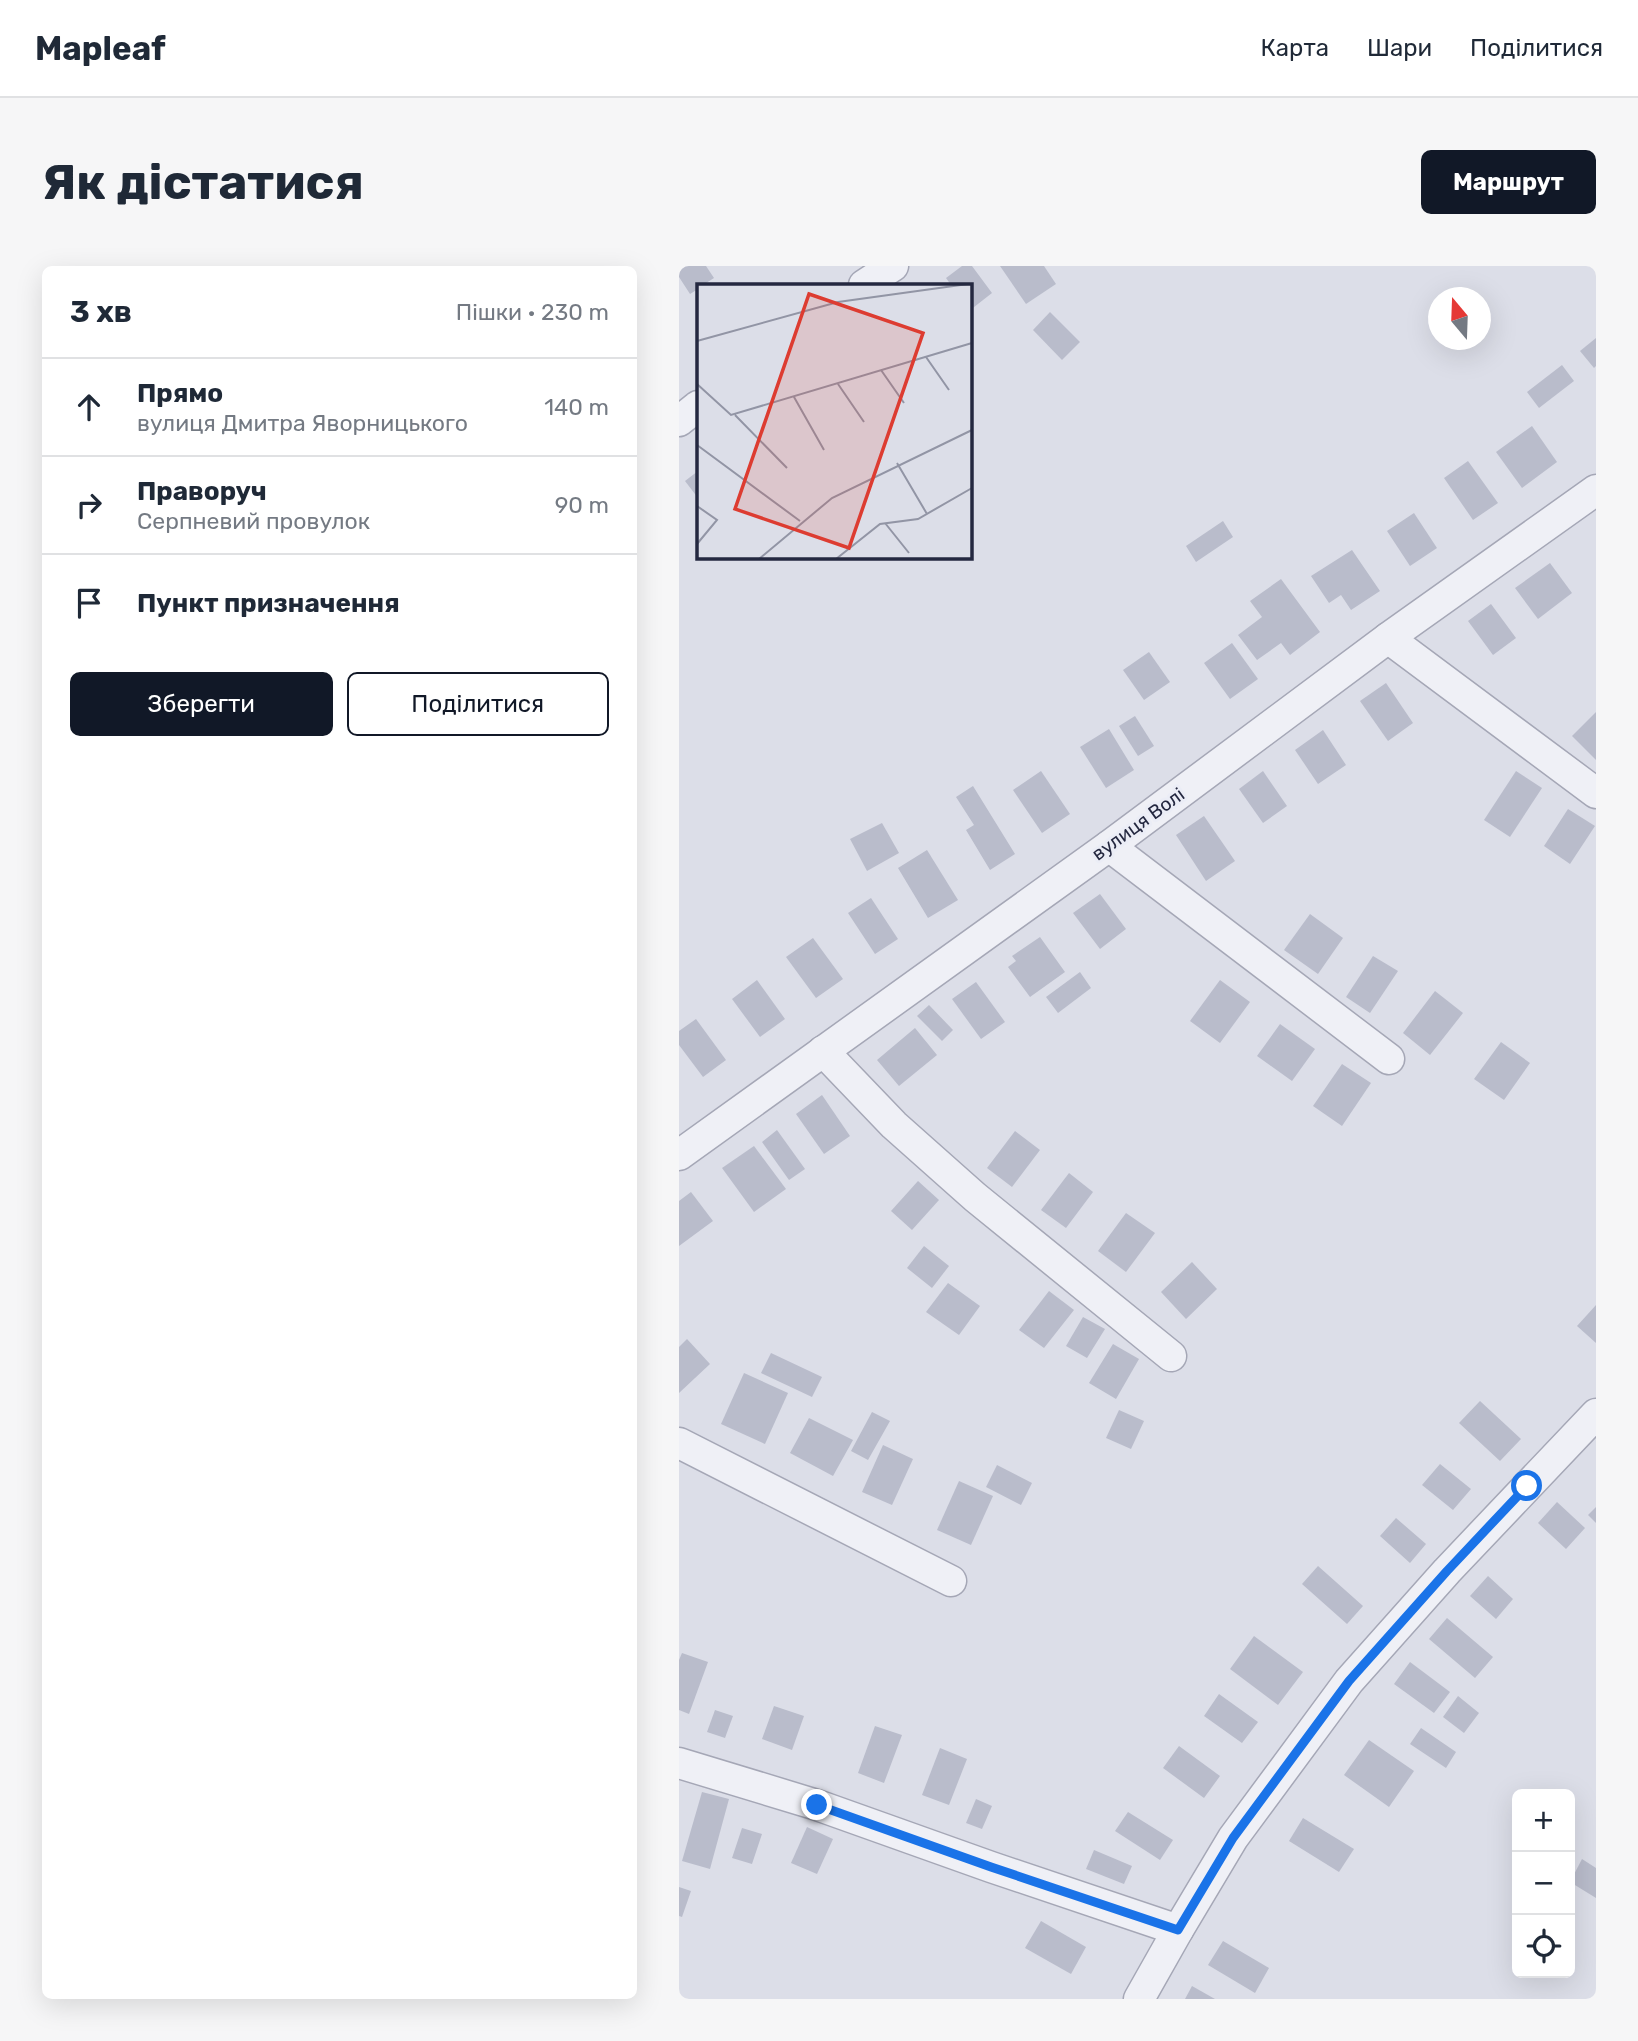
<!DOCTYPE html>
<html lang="uk">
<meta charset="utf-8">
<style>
body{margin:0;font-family:Rubik,sans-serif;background:#f6f6f7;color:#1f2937}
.controls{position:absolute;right:21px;bottom:21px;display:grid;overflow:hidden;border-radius:10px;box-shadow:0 7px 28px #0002}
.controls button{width:63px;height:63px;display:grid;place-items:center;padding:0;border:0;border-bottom:2px solid #e0e1e3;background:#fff;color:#1f2937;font:35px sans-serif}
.compass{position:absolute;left:749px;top:21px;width:63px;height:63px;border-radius:50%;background:#fff;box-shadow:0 7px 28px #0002;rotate:341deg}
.stop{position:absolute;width:21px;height:21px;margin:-16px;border:5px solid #1a73e8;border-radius:50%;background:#fff}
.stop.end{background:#1a73e8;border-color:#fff;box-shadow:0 2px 7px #0008}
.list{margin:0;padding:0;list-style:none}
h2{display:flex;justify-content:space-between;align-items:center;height:91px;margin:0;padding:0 28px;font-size:30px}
h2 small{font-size:23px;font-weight:400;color:#747a83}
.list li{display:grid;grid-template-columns:46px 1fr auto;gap:21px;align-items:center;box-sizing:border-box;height:98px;padding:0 28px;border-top:2px solid #e0e1e3}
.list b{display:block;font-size:26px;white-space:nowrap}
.list p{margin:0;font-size:23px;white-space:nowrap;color:#747a83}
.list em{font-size:23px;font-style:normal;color:#747a83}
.actions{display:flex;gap:14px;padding:21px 28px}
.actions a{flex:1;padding:16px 0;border:2px solid #111827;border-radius:10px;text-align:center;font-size:24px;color:#111827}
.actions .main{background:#111827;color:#fff}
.icon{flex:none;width:38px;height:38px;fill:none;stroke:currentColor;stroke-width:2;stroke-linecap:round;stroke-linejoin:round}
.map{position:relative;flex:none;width:917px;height:1733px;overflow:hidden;border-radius:10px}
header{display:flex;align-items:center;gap:42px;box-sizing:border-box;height:98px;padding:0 35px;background:#fff;border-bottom:2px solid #e0e1e3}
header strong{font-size:33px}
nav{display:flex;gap:38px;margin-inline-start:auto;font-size:24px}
.intro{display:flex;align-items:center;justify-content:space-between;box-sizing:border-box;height:168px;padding:0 42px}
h1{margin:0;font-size:49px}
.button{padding:18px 32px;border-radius:10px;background:#111827;color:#fff;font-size:24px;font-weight:700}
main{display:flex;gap:42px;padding:0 42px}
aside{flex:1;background:#fff;border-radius:10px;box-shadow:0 7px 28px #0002}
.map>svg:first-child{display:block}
.building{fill:#b9bccb}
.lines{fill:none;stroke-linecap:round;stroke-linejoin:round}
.minor-casing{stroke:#a5a7b6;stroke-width:33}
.minor{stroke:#eff0f6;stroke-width:30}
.route{stroke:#1a73e8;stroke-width:9}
.labels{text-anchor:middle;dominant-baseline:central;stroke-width:6;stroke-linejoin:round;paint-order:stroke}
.street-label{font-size:19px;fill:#242840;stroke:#ebedf6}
.inset-road{fill:none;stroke:#9295a5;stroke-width:2}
.view{fill:#dd3c31;fill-opacity:0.15;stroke:#dd3c31;stroke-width:3.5}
.inset-edge{fill:none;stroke:#242840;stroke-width:3.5}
</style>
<header>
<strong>Mapleaf</strong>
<nav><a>Карта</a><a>Шари</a><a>Поділитися</a></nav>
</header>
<div class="intro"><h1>Як дістатися</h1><a class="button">Маршрут</a></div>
<main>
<aside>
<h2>3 хв<small>Пішки · 230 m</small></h2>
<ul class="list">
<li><svg class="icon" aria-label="ahead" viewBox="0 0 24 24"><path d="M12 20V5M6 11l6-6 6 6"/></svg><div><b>Прямо</b><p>вулиця Дмитра Яворницького</p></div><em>140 m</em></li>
<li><svg class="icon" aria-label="right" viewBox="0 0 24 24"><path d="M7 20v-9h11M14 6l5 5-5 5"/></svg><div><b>Праворуч</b><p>Серпневий провулок</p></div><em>90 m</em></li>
<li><svg class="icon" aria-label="arrive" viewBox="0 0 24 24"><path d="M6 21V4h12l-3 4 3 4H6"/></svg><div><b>Пункт призначення</b></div></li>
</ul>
<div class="actions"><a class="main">Зберегти</a><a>Поділитися</a></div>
</aside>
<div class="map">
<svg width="917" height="1733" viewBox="0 0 917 1733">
<rect width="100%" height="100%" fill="#dcdee8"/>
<g class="building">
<path d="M0,0H27L35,12L24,19H19V23L11,28L0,11Z"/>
<path d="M283,0H293L313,27L290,45V19H272L267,12Z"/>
<path d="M321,0H365L377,18L347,38Z"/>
<path d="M371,46L401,76L383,94L354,64Z"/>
<path d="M917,72V100L915,102L901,85Z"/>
<path d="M883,99L895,115L860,142L848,126Z"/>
<path d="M853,160L878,196L843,222L817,186Z"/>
<path d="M789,195L819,237L794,254L765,212Z"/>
<path d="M19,205V232L6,215Z"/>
<path d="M735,247L758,282L731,300L708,265Z"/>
<path d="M544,255L554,271L517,296L507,280Z"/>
<path d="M673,284L701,325L672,344L662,329L650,337L632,310Z"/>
<path d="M871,297L893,327L859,353L836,322Z"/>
<path d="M602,313L641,366L611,389L602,377L578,394L559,369L583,351L571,335Z"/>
<path d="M812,338L837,372L814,389L789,355Z"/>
<path d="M553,377L579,413L551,433L525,397Z"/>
<path d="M470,386L491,416L465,434L444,404Z"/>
<path d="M707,417L734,457L709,475L681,435Z"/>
<path d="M917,446V494L893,470Z"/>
<path d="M456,450L475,480L459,490L440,460Z"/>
<path d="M430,463L455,504L427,522L401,481Z"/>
<path d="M644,464L667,499L639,518L616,484Z"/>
<path d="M362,505L391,548L363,567L334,524Z"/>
<path d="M584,505L608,540L584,557L560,523Z"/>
<path d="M837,505L863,522L831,571L805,554Z"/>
<path d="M294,520L336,588L311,604L287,564L295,559L277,531Z"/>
<path d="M889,543L916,560L891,598L865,580Z"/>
<path d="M525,550L556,595L527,615L497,569Z"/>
<path d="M203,557L220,587L188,605L171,573Z"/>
<path d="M248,584L279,634L249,652L219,602Z"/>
<path d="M421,628L447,663L421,683L394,647Z"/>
<path d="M192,632L219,673L196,688L169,647Z"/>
<path d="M631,648L664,672L639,708L605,684Z"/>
<path d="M361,671L386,706L351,731L329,701L337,695L333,690Z"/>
<path d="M134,672L164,713L137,732L107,691Z"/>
<path d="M694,690L719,705L691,747L667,731Z"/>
<path d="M401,706L412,722L379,747L367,731Z"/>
<path d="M78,714L106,753L81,771L53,733Z"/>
<path d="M541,714L571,736L541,777L511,755Z"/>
<path d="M297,716L326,756L302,773L273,733Z"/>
<path d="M756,725L784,747L751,789L724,767Z"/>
<path d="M250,739L274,764L263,775L238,750Z"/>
<path d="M17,753L47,794L24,811L0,779V765Z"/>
<path d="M601,758L636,783L613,815L578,790Z"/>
<path d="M236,762L258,789L220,820L198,794Z"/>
<path d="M822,776L851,797L825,834L795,813Z"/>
<path d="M663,798L692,817L663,860L634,840Z"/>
<path d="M143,829L171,870L145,888L117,848Z"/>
<path d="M98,864L126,903L110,914L83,876Z"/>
<path d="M336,865L361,884L333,921L308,902Z"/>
<path d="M75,880L107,923L75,946L43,902Z"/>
<path d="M390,907L414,926L387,962L362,944Z"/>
<path d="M239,915L260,934L233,964L212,945Z"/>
<path d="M12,926L34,955L0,980V935Z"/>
<path d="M447,947L476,967L447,1006L419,985Z"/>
<path d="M245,980L270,1000L253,1022L228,1002Z"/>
<path d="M513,996L538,1023L507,1053L482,1026Z"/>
<path d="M269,1017L301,1040L280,1069L247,1046Z"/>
<path d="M370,1025L395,1044L365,1082L340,1064Z"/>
<path d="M917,1039V1077L898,1060Z"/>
<path d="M404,1051L426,1063L408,1092L387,1080Z"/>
<path d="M8,1073L31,1098L0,1127V1081Z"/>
<path d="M434,1078L460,1093L437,1133L410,1117Z"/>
<path d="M92,1087L143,1111L133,1131L82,1107Z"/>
<path d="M65,1107L109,1127L86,1178L42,1158Z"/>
<path d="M801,1135L842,1173L821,1195L780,1157Z"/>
<path d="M440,1144L465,1155L452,1183L427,1172Z"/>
<path d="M193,1146L211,1155L189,1194L172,1185Z"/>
<path d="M130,1152L174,1174L154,1210L111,1187Z"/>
<path d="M204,1179L234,1193L213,1239L183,1226Z"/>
<path d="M761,1198L792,1223L774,1244L743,1219Z"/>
<path d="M318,1199L353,1217L342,1239L307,1221Z"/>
<path d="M280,1215L314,1230L292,1279L258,1264Z"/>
<path d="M878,1236L906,1262L887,1283L859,1257Z"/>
<path d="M917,1241V1257L909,1249Z"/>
<path d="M717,1252L747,1278L731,1297L701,1270Z"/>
<path d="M639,1300L684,1340L668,1358L623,1318Z"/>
<path d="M809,1310L834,1333L817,1353L791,1330Z"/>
<path d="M768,1352L814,1391L796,1412L750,1373Z"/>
<path d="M575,1370L624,1406L599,1439L551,1403Z"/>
<path d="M3,1387L29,1396L10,1448L0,1444V1394Z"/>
<path d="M731,1396L771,1426L755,1447L715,1418Z"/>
<path d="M540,1428L579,1456L563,1477L525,1450Z"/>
<path d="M779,1430L800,1447L785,1467L764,1451Z"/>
<path d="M95,1440L125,1450L113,1484L83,1473Z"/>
<path d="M36,1444L54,1450L46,1472L28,1466Z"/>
<path d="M196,1460L223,1469L205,1517L179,1507Z"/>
<path d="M742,1462L777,1486L767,1502L731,1478Z"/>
<path d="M690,1474L735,1505L710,1541L665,1509Z"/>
<path d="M500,1480L541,1510L525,1532L484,1502Z"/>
<path d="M261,1482L288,1493L270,1539L243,1529Z"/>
<path d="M23,1526L50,1533L31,1603L3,1595Z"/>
<path d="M297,1533L313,1540L303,1563L287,1557Z"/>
<path d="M449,1546L494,1574L481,1594L436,1565Z"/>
<path d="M624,1552L675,1583L660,1606L610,1575Z"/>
<path d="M128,1561L154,1573L138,1608L112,1597Z"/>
<path d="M63,1562L83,1568L73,1598L53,1592Z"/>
<path d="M415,1584L453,1600L445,1618L407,1603Z"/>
<path d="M903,1593L917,1602V1632L891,1616Z"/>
<path d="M0,1621L12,1625L3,1651L0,1650Z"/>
<path d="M362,1655L407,1681L392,1708L346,1682Z"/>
<path d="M544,1675L590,1702L576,1727L529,1699Z"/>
<path d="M513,1720L536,1733H506Z"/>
</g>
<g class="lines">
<defs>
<g id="minor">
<path d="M185,19L214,0"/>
<path d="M0,155L19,140"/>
<path d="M709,372L917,527"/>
<path d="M430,580L710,793"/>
<path d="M144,785L215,859L296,931L492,1090"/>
<path d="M0,889L430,580L709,372L917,224"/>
<path d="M0,1177L272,1315"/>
<path d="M0,1497L138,1539L312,1601L499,1664"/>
<path d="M460,1733L499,1664L554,1572L670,1415L768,1305L917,1148"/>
</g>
</defs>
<use href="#minor" class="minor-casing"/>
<use href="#minor" class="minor"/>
</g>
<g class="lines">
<path class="route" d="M138,1539L312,1601L499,1664L554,1572L670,1415L768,1305L848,1220"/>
</g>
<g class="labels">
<g class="street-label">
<text transform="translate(459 558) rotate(-36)">вулиця Волі</text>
</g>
</g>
<g transform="translate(18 18)">
<rect width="275" height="275" fill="#dcdee8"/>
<path class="inset-road" d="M0,57L141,18L271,0M229,73L252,106M184,86L207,119M0,100L34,131L275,59M141,100L167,138M97,113L127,166M38,131L90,184M0,161L103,237M200,179L230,230M0,222L20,236L0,260M188,239L212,269M62,275L135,214L275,146M139,275L183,240L221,235L275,204"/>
<path class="view" d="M112,10L226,49L152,264L38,225Z"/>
<rect width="275" height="275" class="inset-edge"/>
</g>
</svg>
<div class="controls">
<button>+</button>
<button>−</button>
<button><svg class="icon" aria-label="locate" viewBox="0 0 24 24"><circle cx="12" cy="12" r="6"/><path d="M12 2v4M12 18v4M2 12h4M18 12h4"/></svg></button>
</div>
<svg class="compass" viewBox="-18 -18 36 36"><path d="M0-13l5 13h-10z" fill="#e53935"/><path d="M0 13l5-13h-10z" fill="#747a83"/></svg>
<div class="stop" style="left:848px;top:1220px"></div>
<div class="stop end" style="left:138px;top:1539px"></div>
</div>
</main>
